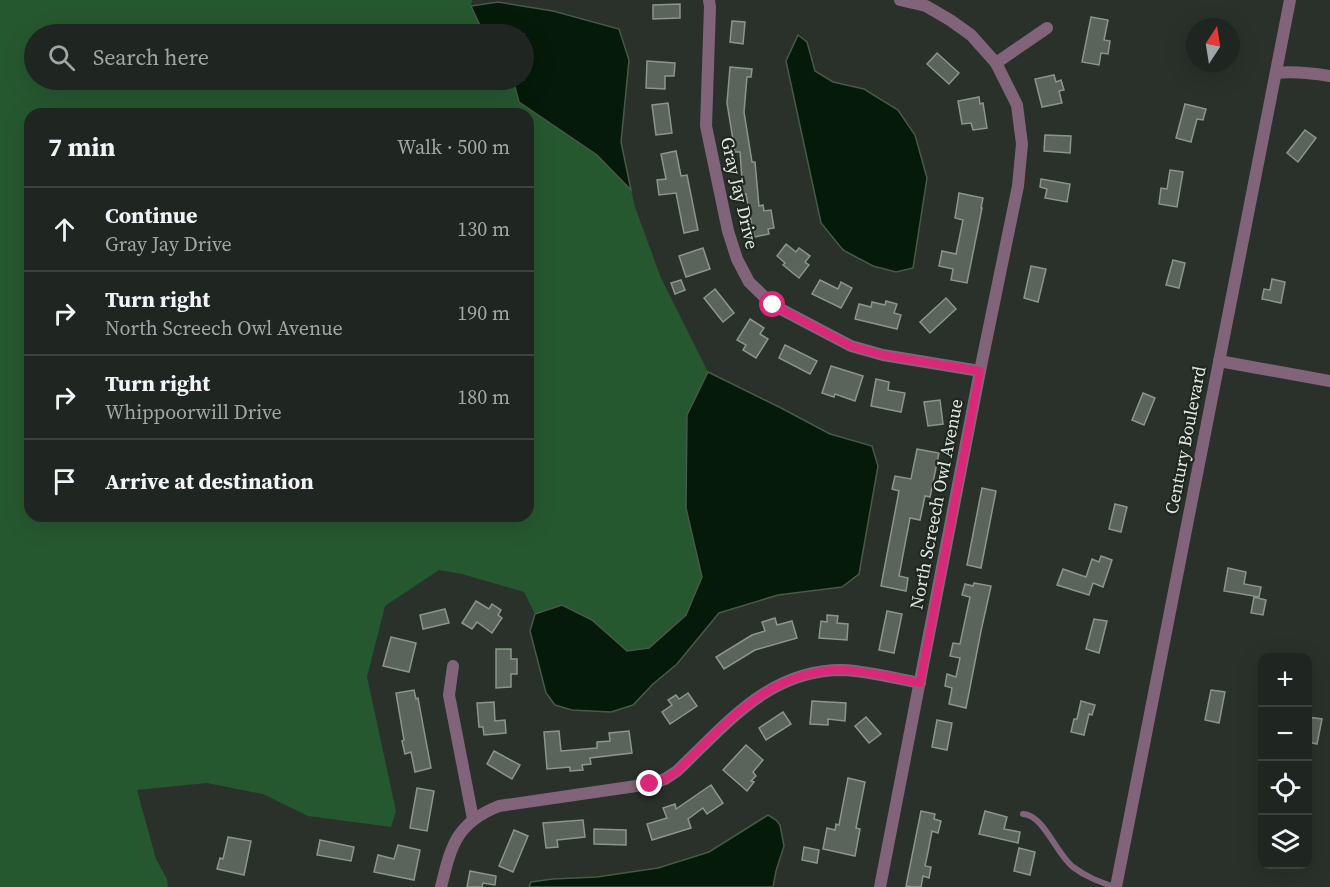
<!DOCTYPE html>
<meta charset="utf-8">
<style>
body{margin:0;font-family:"Source Serif 4",serif;background:#272d29;color:#f1f3f6}
.controls{position:absolute;right:18px;bottom:18px;display:grid;overflow:hidden;border-radius:12px;box-shadow:0 6px 24px #0002}
.controls button{width:54px;height:54px;display:grid;place-items:center;padding:0;border:0;border-bottom:2px solid #3c423e;background:#1f2520;color:#f1f3f6;font:30px sans-serif}
.compass{position:absolute;left:1186px;top:18px;width:54px;height:54px;border-radius:50%;background:#1f2520;box-shadow:0 6px 24px #0002;rotate:12deg}
.stop{position:absolute;width:18px;height:18px;margin:-14px;border:4px solid #db2777;border-radius:50%;background:#fff}
.stop.end{background:#db2777;border-color:#fff;box-shadow:0 2px 6px #0008}
.list{margin:0;padding:0;list-style:none}
h2{display:flex;justify-content:space-between;align-items:center;height:78px;margin:0;padding:0 24px;font-size:26px}
h2 small{font-size:20px;font-weight:400;color:#a1a5a5}
.list li{display:grid;grid-template-columns:39px 1fr auto;gap:18px;align-items:center;box-sizing:border-box;height:84px;padding:0 24px;border-top:2px solid #3c423e}
.list b{display:block;font-size:22px;white-space:nowrap}
.list p{margin:0;font-size:20px;white-space:nowrap;color:#a1a5a5}
.list em{font-size:20px;font-style:normal;color:#a1a5a5}
.icon{flex:none;width:33px;height:33px;fill:none;stroke:currentColor;stroke-width:2;stroke-linecap:round;stroke-linejoin:round}
.map{position:relative;flex:none;width:1330px;height:887px;overflow:hidden}
.search{position:absolute;background:#1f2520;box-shadow:0 6px 24px #0002;left:24px;top:24px;width:510px;height:66px;display:flex;align-items:center;gap:15px;box-sizing:border-box;padding:0 21px;border-radius:33px;color:#a1a5a5;font-size:22px}
.panel{position:absolute;background:#1f2520;box-shadow:0 6px 24px #0002;left:24px;top:108px;width:510px;height:414px;border-radius:18px}
.map>svg:first-child{display:block}
.green{fill:#26582f;fill-rule:evenodd}
.water{fill:#051a08;stroke:#48584a;stroke-width:1.5}
.building{fill:#5b645b;stroke:#8b958b;stroke-width:1.5}
.lines{fill:none;stroke-linecap:round;stroke-linejoin:round}
.service{stroke:#82647a;stroke-width:6}
.minor{stroke:#82647a;stroke-width:12}
.route{stroke:#db2777;stroke-width:8}
.labels{text-anchor:middle;dominant-baseline:central;stroke-width:4.5;stroke-linejoin:round;paint-order:stroke}
.street-label{font-size:18px;fill:#e3e8e3;stroke:#1f2720}
</style>
<div class="map">
<svg width="1330" height="887" viewBox="0 0 1330 887">
<rect width="100%" height="100%" fill="#29312a"/>
<path class="green" d="M0,0H472L471,6L484,34H34V80H513L520,102L597,155L631,190L635,207L661,278L708,372L687,415L686,508L702,577L686,615L649,648L626,651L592,620L563,605L535,614L524,592L462,574L439,570L385,606L367,677L396,811L391,827L308,816L263,794L207,783L137,790L156,859L167,879L168,887H0ZM30,114H528V516H30Z"/>
<g class="water">
<path d="M498,2L553,11L619,29L629,60L621,142L631,190L597,155L519,102L513,80H524V34H484L471,6Z"/>
<path d="M798,35L807,42L815,71L833,82L864,89L898,110L915,135L927,178L913,268L896,272L873,266L843,250L821,223L786,61Z"/>
<path d="M708,372L781,408L830,434L872,446L878,466L859,574L842,587L778,595L719,613L677,664L653,684L633,705L611,712L572,710L555,705L546,693L530,631L535,614L562,605L592,620L627,651L649,648L686,615L702,577L686,508L687,415Z"/>
<path d="M768,815L776,820L780,825L784,846L776,871L773,887H529L531,882L553,879L597,877L658,868L709,852Z"/>
</g>
<g class="building">
<path d="M680,4V18L653,19V5Z"/>
<path d="M1091,17L1108,20L1104,40L1110,41L1108,54L1101,53L1099,65L1082,62Z"/>
<path d="M732,21L745,22L743,44L730,42Z"/>
<path d="M937,53L959,73L949,84L927,64Z"/>
<path d="M647,61L675,63L674,76H665V89L646,88Z"/>
<path d="M730,67L752,69L751,77H747L744,112L752,162H755L759,206L763,205L764,211L771,210L774,228L768,229L769,234L754,237L746,194H743L740,152H735L727,103Z"/>
<path d="M1054,75L1056,82L1061,80L1064,90L1059,91L1062,103L1042,107L1035,79Z"/>
<path d="M979,97L980,104L983,103L987,128L973,130L971,123L962,124L958,101Z"/>
<path d="M668,103L672,133L656,135L652,105Z"/>
<path d="M1185,104L1206,109L1203,120L1197,119L1191,142L1176,138Z"/>
<path d="M1305,130L1316,138L1298,162L1287,153Z"/>
<path d="M1045,135L1071,136L1070,153L1044,151Z"/>
<path d="M676,151L681,176L687,175L698,230L684,233L676,193L659,195L657,180L666,179L661,154Z"/>
<path d="M1170,170L1183,172L1177,207L1159,204L1161,188L1167,189Z"/>
<path d="M1041,179L1070,184L1067,202L1045,198L1047,189L1040,187Z"/>
<path d="M959,193L983,198L981,208H982L967,283L951,280L953,269L939,266L942,251L956,254L963,220L955,218Z"/>
<path d="M786,244L796,252L799,248L810,256L805,262L809,265L799,278L783,265L785,263L777,256Z"/>
<path d="M703,248L710,269L686,277L679,256Z"/>
<path d="M1173,260L1185,263L1179,288L1166,285Z"/>
<path d="M1031,266L1046,269L1038,302L1024,298Z"/>
<path d="M1272,279L1285,282L1281,303L1262,299L1264,289L1270,290Z"/>
<path d="M681,280L685,290L675,294L671,283Z"/>
<path d="M820,280L838,289L841,282L852,288L841,308L812,294Z"/>
<path d="M715,289L734,313L723,322L704,298Z"/>
<path d="M946,298L956,309L930,333L920,322Z"/>
<path d="M886,301L897,304L894,313L901,315L897,329L855,319L859,304L871,307L872,302L885,305Z"/>
<path d="M750,319L764,328L760,334L768,339L756,358L743,350L746,345L737,340Z"/>
<path d="M785,345L817,361L810,374L779,358Z"/>
<path d="M831,366L863,376L855,401L835,394L834,397L822,393Z"/>
<path d="M876,379L889,382L888,390L905,393L901,412L871,406Z"/>
<path d="M1143,393L1155,398L1144,425L1132,420Z"/>
<path d="M940,400L943,424L928,426L924,402Z"/>
<path d="M917,449L939,453L930,497L925,496L920,520L910,518L899,576L908,578L906,591L881,586L899,491L892,489L895,476L911,479Z"/>
<path d="M982,488L996,491L981,568L967,565Z"/>
<path d="M1115,504L1127,507L1121,532L1109,529Z"/>
<path d="M1101,556L1112,560L1103,587L1093,583L1089,595L1057,585L1063,569L1086,577L1092,559L1099,562Z"/>
<path d="M1228,568L1246,572L1244,584L1261,587L1259,597L1224,591Z"/>
<path d="M974,583L991,586L981,631L966,708L949,704L952,688L945,686L947,674L956,677L960,658L950,656L953,643L960,644L970,597L962,595L965,584L973,586Z"/>
<path d="M1254,597L1266,600L1263,615L1251,613Z"/>
<path d="M476,601L489,609L492,604L501,610L498,615L502,618L492,633L477,622L472,629L462,623Z"/>
<path d="M445,609L449,623L423,629L420,615Z"/>
<path d="M887,611L902,614L894,653L879,650Z"/>
<path d="M827,615L838,616L837,623L848,624L847,640L819,638L821,621L827,622Z"/>
<path d="M775,618L777,625L792,621L797,638L755,650L724,669L716,657L752,635L765,631L762,622Z"/>
<path d="M1094,619L1107,621L1099,653L1086,649Z"/>
<path d="M391,637L416,643L409,672L383,666Z"/>
<path d="M496,649H511V659H517V674H511V687L496,688Z"/>
<path d="M414,690L416,699L418,698L431,768L415,772L411,752L405,754L402,741L404,740L396,693Z"/>
<path d="M1211,690L1225,692L1219,723L1205,720Z"/>
<path d="M688,693L697,706L670,724L662,712L672,705L668,700L676,695L679,699Z"/>
<path d="M812,701L846,703L845,721L828,719V725L810,724Z"/>
<path d="M1081,701L1095,705L1092,715L1089,714L1084,735L1071,732L1074,719H1077Z"/>
<path d="M494,702L495,721L505,720L506,733L484,735L483,727H479L477,703Z"/>
<path d="M783,712L791,724L766,740L759,728Z"/>
<path d="M866,717L881,734L869,743L855,726Z"/>
<path d="M1308,717L1322,719L1317,744L1308,742Z"/>
<path d="M937,720L952,723L947,750L932,747Z"/>
<path d="M559,731L561,751L597,748V742L610,741L609,733L629,731L632,753L590,758L591,764L582,765L583,770L570,771V767L547,769L544,732Z"/>
<path d="M746,745L763,760L753,772L756,776L751,781L754,782L747,791L723,770Z"/>
<path d="M494,751L520,765L512,779L487,764Z"/>
<path d="M848,778L865,782L856,828L860,829L855,856L823,849L827,828L835,830L836,824L839,825Z"/>
<path d="M711,785L723,803L707,814L703,808L688,819L691,828L652,840L647,824L667,818L663,808L675,804L676,809Z"/>
<path d="M417,788L434,791L427,831L410,828Z"/>
<path d="M921,811L935,814L934,819L941,821L938,833L932,831L928,852L925,866L931,867L929,878L923,876L921,887H913L906,886Z"/>
<path d="M985,811L1007,817L1004,829L1020,832L1018,843L979,834Z"/>
<path d="M583,820L585,837L557,840L558,847L546,848L543,823Z"/>
<path d="M594,829L626,830V845L594,844Z"/>
<path d="M514,830L528,836L513,872L499,866Z"/>
<path d="M228,837L251,841L244,875L217,869L220,858L223,859Z"/>
<path d="M320,840L354,847L351,861L317,855Z"/>
<path d="M398,845L420,850L414,880L374,872L378,855L394,859Z"/>
<path d="M804,847L819,850L817,863L802,860Z"/>
<path d="M1019,848L1035,852L1030,875L1014,871Z"/>
<path d="M470,871L496,876L495,885L483,883L482,887H467Z"/>
</g>
<g class="lines">
<path class="service" d="M1023,814C1044,815 1056,854 1073,867C1086,877 1100,882 1115,887"/>
<g class="minor">
<path d="M709,0L710,7L706,126L728,231L737,259L749,282L773,305L851,346L883,355L980,371"/>
<path d="M996,63L1047,28"/>
<path d="M1276,73C1295,71 1311,73 1330,76"/>
<path d="M1219,361L1330,381"/>
<path d="M453,666L449,695L473,819"/>
<path d="M441,887C451,846 456,823 499,806L650,784L665,779L677,771C727,724 768,670 842,670C868,671 894,678 920,683"/>
<path d="M880,887L980,371L1018,186L1022,144L1017,105L996,63L971,35L950,20L926,6L900,0"/>
<path d="M1116,887L1290,0"/>
</g>
</g>
<g class="lines">
<path class="route" d="M650,784L665,779L677,771C726,724 768,670 842,670C868,671 894,678 920,683L980,371L883,355L851,346L773,305"/>
</g>
<g class="labels">
<g class="street-label">
<text transform="translate(740 193) rotate(77)">Gray Jay Drive</text>
<text transform="translate(1185 440) rotate(-79)">Century Boulevard</text>
<text transform="translate(936 504) rotate(-79)">North Screech Owl Avenue</text>
</g>
</g>
</svg>
<div class="controls">
<button>+</button>
<button>−</button>
<button><svg class="icon" aria-label="locate" viewBox="0 0 24 24"><circle cx="12" cy="12" r="6"/><path d="M12 2v4M12 18v4M2 12h4M18 12h4"/></svg></button>
<button><svg class="icon" aria-label="layers" viewBox="0 0 24 24"><path d="M12 4l9 5-9 5-9-5zM3 14l9 5 9-5"/></svg></button>
</div>
<svg class="compass" viewBox="-18 -18 36 36"><path d="M0-13l5 13h-10z" fill="#e53935"/><path d="M0 13l5-13h-10z" fill="#a1a5a5"/></svg>
<div class="stop" style="left:773px;top:305px"></div>
<div class="stop end" style="left:650px;top:784px"></div>
<div class="search"><svg class="icon" aria-label="search" viewBox="0 0 24 24"><circle cx="10" cy="10" r="6"/><path d="M15 15l6 6"/></svg>Search here</div>
<section class="panel">
<h2>7 min<small>Walk · 500 m</small></h2>
<ul class="list">
<li><svg class="icon" aria-label="ahead" viewBox="0 0 24 24"><path d="M12 20V5M6 11l6-6 6 6"/></svg><div><b>Continue</b><p>Gray Jay Drive</p></div><em>130 m</em></li>
<li><svg class="icon" aria-label="right" viewBox="0 0 24 24"><path d="M7 20v-9h11M14 6l5 5-5 5"/></svg><div><b>Turn right</b><p>North Screech Owl Avenue</p></div><em>190 m</em></li>
<li><svg class="icon" aria-label="right" viewBox="0 0 24 24"><path d="M7 20v-9h11M14 6l5 5-5 5"/></svg><div><b>Turn right</b><p>Whippoorwill Drive</p></div><em>180 m</em></li>
<li><svg class="icon" aria-label="arrive" viewBox="0 0 24 24"><path d="M6 21V4h12l-3 4 3 4H6"/></svg><div><b>Arrive at destination</b></div></li>
</ul>
</section>
</div>
